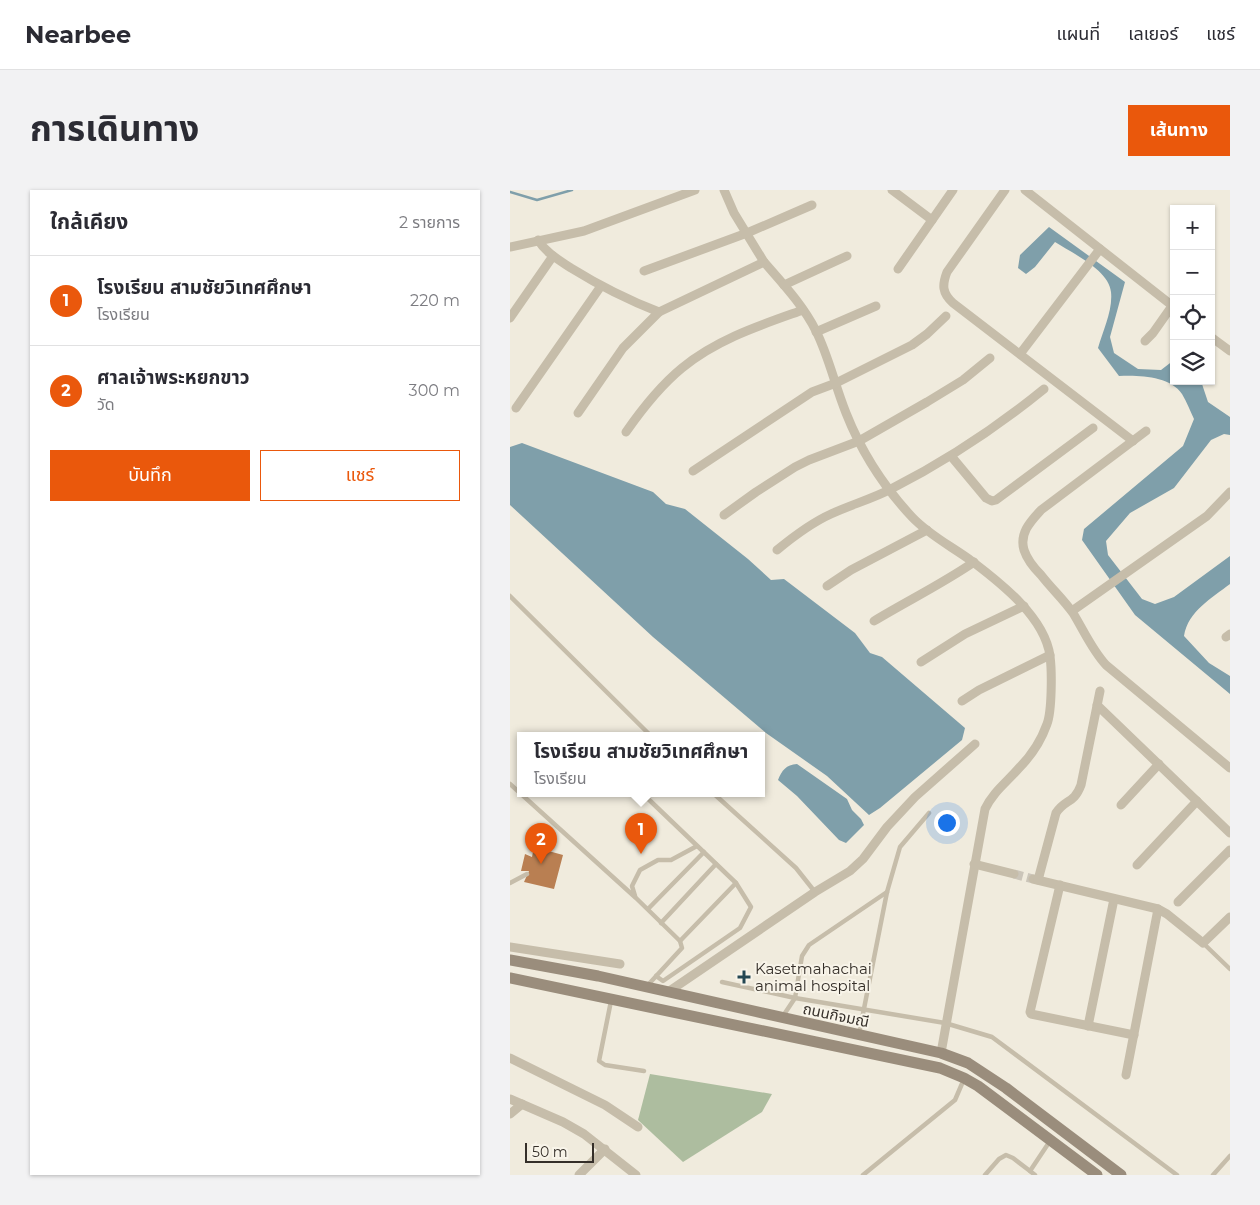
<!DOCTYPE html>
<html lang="th">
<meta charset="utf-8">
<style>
body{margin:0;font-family:Montserrat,"Noto Sans Thai",sans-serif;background:#f2f2f3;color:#2b2b33}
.controls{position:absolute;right:15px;top:15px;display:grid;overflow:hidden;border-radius:0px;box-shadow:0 1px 4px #0004}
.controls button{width:45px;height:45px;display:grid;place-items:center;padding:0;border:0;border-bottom:1px solid #e1e1e2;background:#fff;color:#2b2b33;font:25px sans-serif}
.scale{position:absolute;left:15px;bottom:12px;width:69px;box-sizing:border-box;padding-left:5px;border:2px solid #352f29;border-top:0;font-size:14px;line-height:18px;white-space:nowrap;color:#352f29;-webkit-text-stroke:4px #f8f4e9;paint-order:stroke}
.you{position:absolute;left:436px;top:632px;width:18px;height:18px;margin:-12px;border:4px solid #fff;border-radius:50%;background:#1a73e8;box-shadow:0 0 0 8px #1a73e833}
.badge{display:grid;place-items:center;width:32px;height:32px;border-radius:50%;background:#ea580c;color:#fff;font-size:16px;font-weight:700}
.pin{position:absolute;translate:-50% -41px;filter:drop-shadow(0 1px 2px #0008)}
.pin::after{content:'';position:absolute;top:26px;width:18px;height:15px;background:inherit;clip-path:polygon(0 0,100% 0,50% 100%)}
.popup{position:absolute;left:7px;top:542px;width:248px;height:65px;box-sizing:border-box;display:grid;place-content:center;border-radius:0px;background:#fff;filter:drop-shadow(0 1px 4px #0005);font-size:16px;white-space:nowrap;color:#7c7c81}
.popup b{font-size:19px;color:#2b2b33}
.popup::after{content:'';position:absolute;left:50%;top:100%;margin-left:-10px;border:10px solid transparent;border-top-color:#fff}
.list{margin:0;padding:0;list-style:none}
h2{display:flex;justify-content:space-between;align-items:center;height:65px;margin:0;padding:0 20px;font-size:21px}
h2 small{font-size:16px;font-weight:400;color:#7c7c81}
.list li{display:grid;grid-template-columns:32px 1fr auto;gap:15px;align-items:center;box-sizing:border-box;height:90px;padding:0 20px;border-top:1px solid #e1e1e2}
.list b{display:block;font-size:19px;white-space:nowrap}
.list p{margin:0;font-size:16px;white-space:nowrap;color:#7c7c81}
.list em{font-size:16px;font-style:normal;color:#7c7c81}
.actions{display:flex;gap:10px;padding:15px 20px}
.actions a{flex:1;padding:11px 0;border:1px solid #ea580c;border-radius:0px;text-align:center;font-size:18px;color:#ea580c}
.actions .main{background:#ea580c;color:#fff}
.icon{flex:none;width:28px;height:28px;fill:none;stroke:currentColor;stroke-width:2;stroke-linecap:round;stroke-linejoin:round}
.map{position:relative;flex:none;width:720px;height:985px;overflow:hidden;border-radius:0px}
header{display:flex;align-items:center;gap:30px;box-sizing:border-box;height:70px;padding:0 25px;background:#fff;border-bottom:1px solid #e1e1e2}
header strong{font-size:24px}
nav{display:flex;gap:28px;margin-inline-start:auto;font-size:18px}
.intro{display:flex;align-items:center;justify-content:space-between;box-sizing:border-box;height:120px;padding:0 30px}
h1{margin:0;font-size:35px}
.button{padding:12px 22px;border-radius:0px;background:#ea580c;color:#fff;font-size:18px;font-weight:700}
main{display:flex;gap:30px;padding:0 30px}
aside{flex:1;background:#fff;border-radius:0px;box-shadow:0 1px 4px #0004}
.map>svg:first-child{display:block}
.green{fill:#adbd9f}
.water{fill:#7f9faa}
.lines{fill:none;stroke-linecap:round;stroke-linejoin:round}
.stream{stroke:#7f9faa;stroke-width:2.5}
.building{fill:#b97f52}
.street-tunnel{stroke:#cbc5b9;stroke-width:9;stroke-dasharray:9 4.5;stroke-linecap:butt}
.lane{stroke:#c6bdaa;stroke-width:4.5}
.street{stroke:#c6bdaa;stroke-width:9}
.secondary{stroke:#9a8d7c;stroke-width:11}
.poi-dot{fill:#234652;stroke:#f8f4e9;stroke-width:2}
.labels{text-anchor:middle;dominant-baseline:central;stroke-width:4;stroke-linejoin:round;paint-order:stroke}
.poi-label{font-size:15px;fill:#352f29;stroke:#f8f4e9;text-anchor:start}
.street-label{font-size:15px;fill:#352f29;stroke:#f8f4e9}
</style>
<header>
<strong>Nearbee</strong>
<nav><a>แผนที่</a><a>เลเยอร์</a><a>แชร์</a></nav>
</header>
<div class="intro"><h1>การเดินทาง</h1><a class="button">เส้นทาง</a></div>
<main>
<aside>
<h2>ใกล้เคียง<small>2 รายการ</small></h2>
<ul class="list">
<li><span class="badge">1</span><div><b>โรงเรียน สามชัยวิเทศศึกษา</b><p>โรงเรียน</p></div><em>220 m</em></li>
<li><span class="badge">2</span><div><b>ศาลเจ้าพระหยกขาว</b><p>วัด</p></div><em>300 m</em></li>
</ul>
<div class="actions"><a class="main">บันทึก</a><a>แชร์</a></div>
</aside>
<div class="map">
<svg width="720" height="985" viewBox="0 0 720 985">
<rect width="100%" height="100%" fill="#f0ebdd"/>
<path class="green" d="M140,884L262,904L252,922L173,972L128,930Z"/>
<g class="water">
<path d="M539,37L615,92L600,147L604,163L628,179L651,180L664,170V191H691L698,212L720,227V245L714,244L701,250L664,298L620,323L596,351L598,365L632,409L645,414L664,407L720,366V394C702,408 678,421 674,446L699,473L720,486V504L625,425L572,350L574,339L673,256L684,229C680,221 677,212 672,204C660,186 629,185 609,186L588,158C593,141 603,120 601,102C599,80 562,63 545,52L525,77L516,84L508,78L510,65Z"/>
<path d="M12,253L143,302L156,314L175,319L238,369L261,390L274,389L345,443L360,463L372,467L455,538L452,550L370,618L359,625L317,586L256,543L143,447L0,315V257Z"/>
<path d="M287,574L337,609L342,620L351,629L354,635L336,653L329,650L287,606L268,590C272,580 276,575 287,574Z"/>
</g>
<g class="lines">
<path class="stream" d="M0,2L27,10L62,0"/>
</g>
<path class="building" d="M24,657L53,665L44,699L14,692L19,681H11L15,664L22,667Z"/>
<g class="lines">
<path class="street-tunnel" d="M504,684L523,689"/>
<g class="lane">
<path d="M0,406L140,545"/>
<path d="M0,594L126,708L170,751L172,758L137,796"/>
<path d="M132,603L226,693L241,717L230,738L153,791L146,786"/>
<path d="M203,603L286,678L305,702"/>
<path d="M0,693L17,684"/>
<path d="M125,706L122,696L130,680L148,670H161L187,656"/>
<path d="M138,719L194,662"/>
<path d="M151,733L206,674"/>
<path d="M170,751L226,693"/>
<path d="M693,753L720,779"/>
<path d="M212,792L285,808L435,833L482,847L667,985"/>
<path d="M101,811L89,871L95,875L134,881"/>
<path d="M273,826L285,808L292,766L299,755L377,702"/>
<path d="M349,844L377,702L390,657L419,623"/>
<path d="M353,985L445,910L454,889"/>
<path d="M475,985L489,969L496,965L503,968L520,981"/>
<path d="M525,985L520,981L540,951"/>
<path d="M703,985L720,966"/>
</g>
<g class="street">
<path d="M214,0L224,23L254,72"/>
<path d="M382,0L422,30"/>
<path d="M495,0L437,82C432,95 432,103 443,113L623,251"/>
<path d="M515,0L664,117"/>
<path d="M28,50C36,63 49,70 61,78C90,96 118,110 149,122L254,72C273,94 293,115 306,141C319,167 325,196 336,223C351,261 374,297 402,327C420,346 443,357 463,372C492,394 535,428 540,466C542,481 542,521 537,534C531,551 521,566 509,578C497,592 483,602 475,619L431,863"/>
<path d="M0,57L74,41L185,0"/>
<path d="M388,79L443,0"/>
<path d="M134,81L237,43L302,15"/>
<path d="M274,95L337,66"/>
<path d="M0,128L43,66"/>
<path d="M306,142L366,116"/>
<path d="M701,147L720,161"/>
<path d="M635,151L643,143L662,116"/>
<path d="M510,164L590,59"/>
<path d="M6,218L91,96"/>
<path d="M68,223L113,158L149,122"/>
<path d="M636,241L531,320C521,331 509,343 514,360C517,369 524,378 531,385C541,398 554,410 563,423C574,441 582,460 596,475L720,578"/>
<path d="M116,242C132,219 150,196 172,178C207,149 251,135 293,120"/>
<path d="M441,266L476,308L482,311L486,310L583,238"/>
<path d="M183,281L302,202L326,193L402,155L417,144L436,126"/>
<path d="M214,325L246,302L285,277L299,270L349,251L417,212L453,190L480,168"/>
<path d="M267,360C284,346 301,333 321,324C340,315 362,309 381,299C436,271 486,238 534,199"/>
<path d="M317,396L341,380L417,340"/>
<path d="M562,421L697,326L720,302"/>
<path d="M364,431C397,411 432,394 464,372"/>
<path d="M716,447L720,444"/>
<path d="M411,472L455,444L514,416"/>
<path d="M452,511L469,500L540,465"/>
<path d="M587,515L720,643"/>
<path d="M611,615L649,574"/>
<path d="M464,674L504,684"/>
<path d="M627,675L687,611"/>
<path d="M523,689L648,719L657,724L693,753L720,727"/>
<path d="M528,690L546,623C555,609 564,614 571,595L590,501"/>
<path d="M550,695L520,822L521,824L624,845"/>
<path d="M668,712L720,660"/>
<path d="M0,757L110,774"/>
<path d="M158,802L305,702L340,681L353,669L377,637L405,607L465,554"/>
<path d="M578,836L604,709"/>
<path d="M0,868L95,915L128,937"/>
<path d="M616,885L648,719"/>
<path d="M0,909L53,932L74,944L126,985"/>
<path d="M0,924L12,914"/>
<path d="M69,985L95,959"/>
</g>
<g class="secondary">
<path d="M0,770L88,786L431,863L458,873L496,898L611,985"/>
<path d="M0,788L430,878L454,888L468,896L587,985"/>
</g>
</g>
<path class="poi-dot" d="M231.5 779.5h5v5h5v5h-5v5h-5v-5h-5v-5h5z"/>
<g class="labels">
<g class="poi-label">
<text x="245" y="778">Kasetmahachai<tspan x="245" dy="17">animal hospital</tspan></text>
</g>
<g class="street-label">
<text transform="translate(326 825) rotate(12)">ถนนกิจมณี</text>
</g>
</g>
</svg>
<div class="controls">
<button>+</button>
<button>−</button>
<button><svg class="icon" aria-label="locate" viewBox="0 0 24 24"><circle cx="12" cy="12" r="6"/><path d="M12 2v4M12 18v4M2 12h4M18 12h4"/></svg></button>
<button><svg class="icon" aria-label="layers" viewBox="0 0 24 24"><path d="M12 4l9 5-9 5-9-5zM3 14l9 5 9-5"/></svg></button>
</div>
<div class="scale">50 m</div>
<div class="you"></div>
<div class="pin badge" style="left:131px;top:664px">1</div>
<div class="popup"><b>โรงเรียน สามชัยวิเทศศึกษา</b>โรงเรียน</div>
<div class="pin badge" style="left:31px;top:674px">2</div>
</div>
</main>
